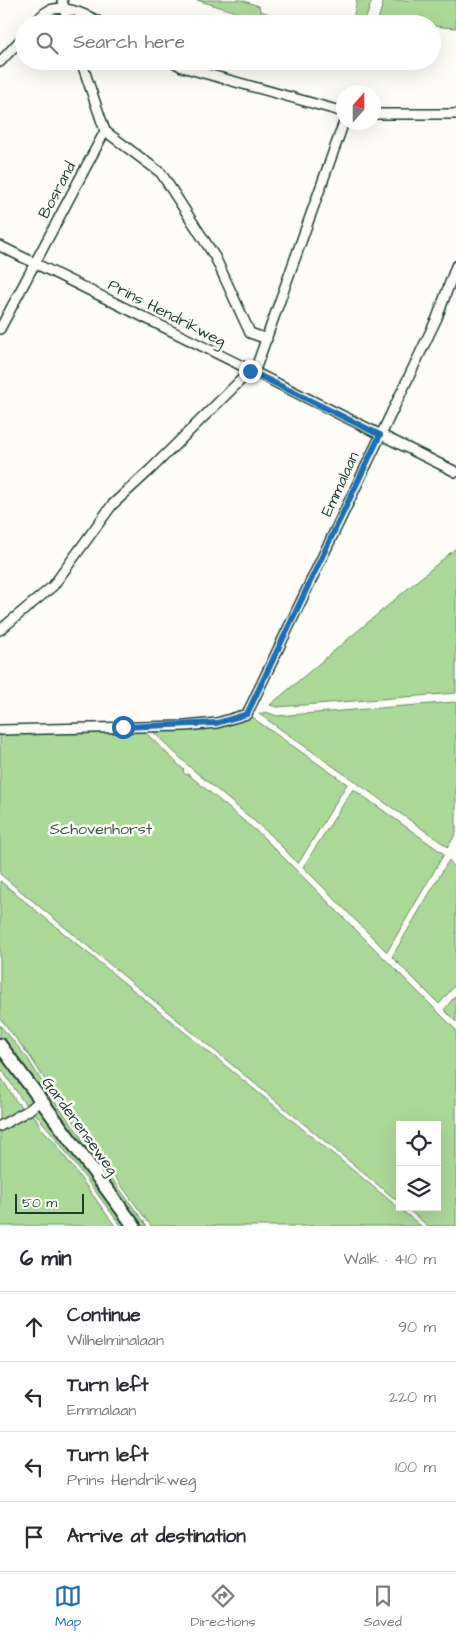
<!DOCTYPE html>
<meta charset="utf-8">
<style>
body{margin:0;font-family:"Architects Daughter",sans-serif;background:#f2f2f3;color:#2b2b33}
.controls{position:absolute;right:15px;bottom:15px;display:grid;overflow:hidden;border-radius:0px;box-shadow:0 5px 20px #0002}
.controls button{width:45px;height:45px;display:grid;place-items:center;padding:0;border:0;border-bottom:1px solid #e1e1e2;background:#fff;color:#2b2b33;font:25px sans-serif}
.compass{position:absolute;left:336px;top:85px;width:45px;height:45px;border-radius:50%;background:#fff;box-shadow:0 5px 20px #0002;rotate:21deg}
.scale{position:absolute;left:15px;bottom:12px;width:69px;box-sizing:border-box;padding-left:5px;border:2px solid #1f3d34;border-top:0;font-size:14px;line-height:18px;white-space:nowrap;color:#1f3d34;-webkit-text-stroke:4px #fdfcf7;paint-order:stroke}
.stop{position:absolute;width:15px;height:15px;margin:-11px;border:4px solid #1f6fb2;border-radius:50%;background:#fff}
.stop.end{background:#1f6fb2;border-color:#fff;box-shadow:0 1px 5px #0008}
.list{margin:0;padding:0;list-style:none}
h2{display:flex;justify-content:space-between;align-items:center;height:65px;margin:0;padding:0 20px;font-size:21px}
h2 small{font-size:16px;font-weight:400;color:#7c7c81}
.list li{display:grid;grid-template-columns:32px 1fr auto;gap:15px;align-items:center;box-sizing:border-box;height:70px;padding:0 20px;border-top:1px solid #e1e1e2}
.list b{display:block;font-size:19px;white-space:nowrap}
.list p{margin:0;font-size:16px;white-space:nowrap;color:#7c7c81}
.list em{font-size:16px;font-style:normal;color:#7c7c81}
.icon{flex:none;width:28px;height:28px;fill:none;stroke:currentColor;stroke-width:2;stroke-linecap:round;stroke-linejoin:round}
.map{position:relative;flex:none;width:456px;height:1226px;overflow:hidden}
.search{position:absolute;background:#fff;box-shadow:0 5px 20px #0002;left:15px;right:15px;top:15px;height:55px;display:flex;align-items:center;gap:12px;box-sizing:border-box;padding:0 18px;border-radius:28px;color:#7c7c81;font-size:19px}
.sheet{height:345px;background:#fff}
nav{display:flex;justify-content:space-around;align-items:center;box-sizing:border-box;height:70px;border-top:1px solid #e1e1e2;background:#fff;font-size:14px;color:#7c7c81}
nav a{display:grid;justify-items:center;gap:2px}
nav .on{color:#1f6fb2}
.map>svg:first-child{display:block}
.green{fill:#abd998;stroke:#658b66}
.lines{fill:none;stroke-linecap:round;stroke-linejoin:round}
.street-casing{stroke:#1f3d34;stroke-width:12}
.secondary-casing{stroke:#1f3d34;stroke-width:16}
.street{stroke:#fdfcf7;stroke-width:9}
.secondary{stroke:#fdfcf7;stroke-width:12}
.route{stroke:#1f6fb2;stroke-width:6}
.labels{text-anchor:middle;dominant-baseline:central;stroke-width:5;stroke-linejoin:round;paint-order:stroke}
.street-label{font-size:16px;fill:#1f3d34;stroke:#fdfcf7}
.park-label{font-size:16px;fill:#3b5c48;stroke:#fdfcf7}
</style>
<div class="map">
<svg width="456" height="1226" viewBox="0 0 456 1226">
<rect width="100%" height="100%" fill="#fdfcf7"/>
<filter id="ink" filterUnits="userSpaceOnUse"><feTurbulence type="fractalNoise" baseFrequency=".02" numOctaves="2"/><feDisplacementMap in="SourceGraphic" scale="10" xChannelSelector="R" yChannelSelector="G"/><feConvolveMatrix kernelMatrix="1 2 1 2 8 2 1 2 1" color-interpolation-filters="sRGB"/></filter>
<g filter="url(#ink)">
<g class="green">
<path d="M197,0H241L259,6L260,11L304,24H274Z"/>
<path d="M357,0H372L364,24H352Z"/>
<path d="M384,0H456V28L432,26V24H414L378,20Z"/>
<path d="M456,548V693L277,707L270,705Z"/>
<path d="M456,702V833L448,847L259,714L266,712L277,716Z"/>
<path d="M252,716L257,721L347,784L298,864L271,835L191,768L150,729L217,727Z"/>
<path d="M142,729L184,770L183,772L186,775L188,774L262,836L456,1030V1226H428L405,1207H437V1125H400V1203L0,874V733Z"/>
<path d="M353,789L444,854L387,952L303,867Z"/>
<path d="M449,860L456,870V984L439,1004L392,957Z"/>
<path d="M0,881L421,1226H151L56,1097L31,1058L0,1018Z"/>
<path d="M456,995V1022L444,1010Z"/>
<path d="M0,1025L28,1059L47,1090L43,1096L0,1037Z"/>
<path d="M0,1055L34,1098L33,1104L27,1107L0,1067Z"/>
<path d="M0,1076L16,1101L28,1114L30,1113L36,1118L41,1128L53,1140L115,1226H0Z"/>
<path d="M49,1097L53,1099L147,1226H139L45,1099Z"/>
<path d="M35,1109H42L128,1226H121L54,1136L33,1111Z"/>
</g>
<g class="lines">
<defs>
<g id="street">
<path d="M62,0L68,24"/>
<path d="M35,24C38,20 42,14 46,12C62,2 89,16 103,24"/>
<path d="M172,61L182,67L344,112"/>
<path d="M0,62L24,36"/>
<path d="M374,114H456"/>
<path d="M105,131L161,173L215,257L250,333L267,339"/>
<path d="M0,246L456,472"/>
<path d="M0,329L105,131L81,61"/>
<path d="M254,373L344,122"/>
<path d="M0,630L53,586L112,505L150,470L250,371"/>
<path d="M0,730L185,726L217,723L247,714L437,318L456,266"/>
<path d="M0,1126L29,1110L41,1100"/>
</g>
<path id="secondary" d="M0,1045L134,1226"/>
</defs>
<use href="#street" class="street-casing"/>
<use href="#secondary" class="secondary-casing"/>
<use href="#street" class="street"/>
<use href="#secondary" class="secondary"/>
</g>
</g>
<g class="lines" filter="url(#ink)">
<path class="route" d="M123,727L217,723L247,714L380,435L250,371"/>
</g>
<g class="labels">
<g class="street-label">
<text transform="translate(57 190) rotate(-62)">Bosrand</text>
<text transform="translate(167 313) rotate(27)">Prins Hendrikweg</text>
<text transform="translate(340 484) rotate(-65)">Emmalaan</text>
<text transform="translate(80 1126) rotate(54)">Garderenseweg</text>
</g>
<g class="park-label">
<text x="101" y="829">Schovenhorst</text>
</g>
</g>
</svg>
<div class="controls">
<button><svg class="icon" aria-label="locate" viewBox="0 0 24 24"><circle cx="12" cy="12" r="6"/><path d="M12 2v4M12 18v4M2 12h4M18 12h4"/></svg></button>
<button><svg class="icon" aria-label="layers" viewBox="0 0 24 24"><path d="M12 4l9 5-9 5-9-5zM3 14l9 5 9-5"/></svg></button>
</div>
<svg class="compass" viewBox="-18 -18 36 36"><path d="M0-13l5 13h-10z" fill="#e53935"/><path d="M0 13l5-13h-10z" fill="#7c7c81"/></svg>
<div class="scale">50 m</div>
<div class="stop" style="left:123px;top:727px"></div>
<div class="stop end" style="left:250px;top:371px"></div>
<div class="search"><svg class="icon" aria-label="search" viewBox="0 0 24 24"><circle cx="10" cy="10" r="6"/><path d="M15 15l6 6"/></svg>Search here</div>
</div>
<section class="sheet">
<h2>6 min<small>Walk · 410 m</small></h2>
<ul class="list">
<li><svg class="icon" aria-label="ahead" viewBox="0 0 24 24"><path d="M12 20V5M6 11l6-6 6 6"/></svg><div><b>Continue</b><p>Wilhelminalaan</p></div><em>90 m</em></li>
<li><svg class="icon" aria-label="left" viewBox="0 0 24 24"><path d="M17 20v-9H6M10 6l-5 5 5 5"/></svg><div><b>Turn left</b><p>Emmalaan</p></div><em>220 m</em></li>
<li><svg class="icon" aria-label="left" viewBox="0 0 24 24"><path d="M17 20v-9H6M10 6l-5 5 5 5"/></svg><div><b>Turn left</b><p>Prins Hendrikweg</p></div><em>100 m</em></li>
<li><svg class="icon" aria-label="arrive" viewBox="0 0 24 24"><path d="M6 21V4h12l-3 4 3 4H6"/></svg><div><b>Arrive at destination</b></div></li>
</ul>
</section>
<nav>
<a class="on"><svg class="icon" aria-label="map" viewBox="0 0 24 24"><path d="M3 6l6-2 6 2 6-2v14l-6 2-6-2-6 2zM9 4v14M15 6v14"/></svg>Map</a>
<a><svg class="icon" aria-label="directions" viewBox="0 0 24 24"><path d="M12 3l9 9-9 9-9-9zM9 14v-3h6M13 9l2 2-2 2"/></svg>Directions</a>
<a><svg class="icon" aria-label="saved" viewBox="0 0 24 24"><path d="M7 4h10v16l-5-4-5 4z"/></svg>Saved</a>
</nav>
